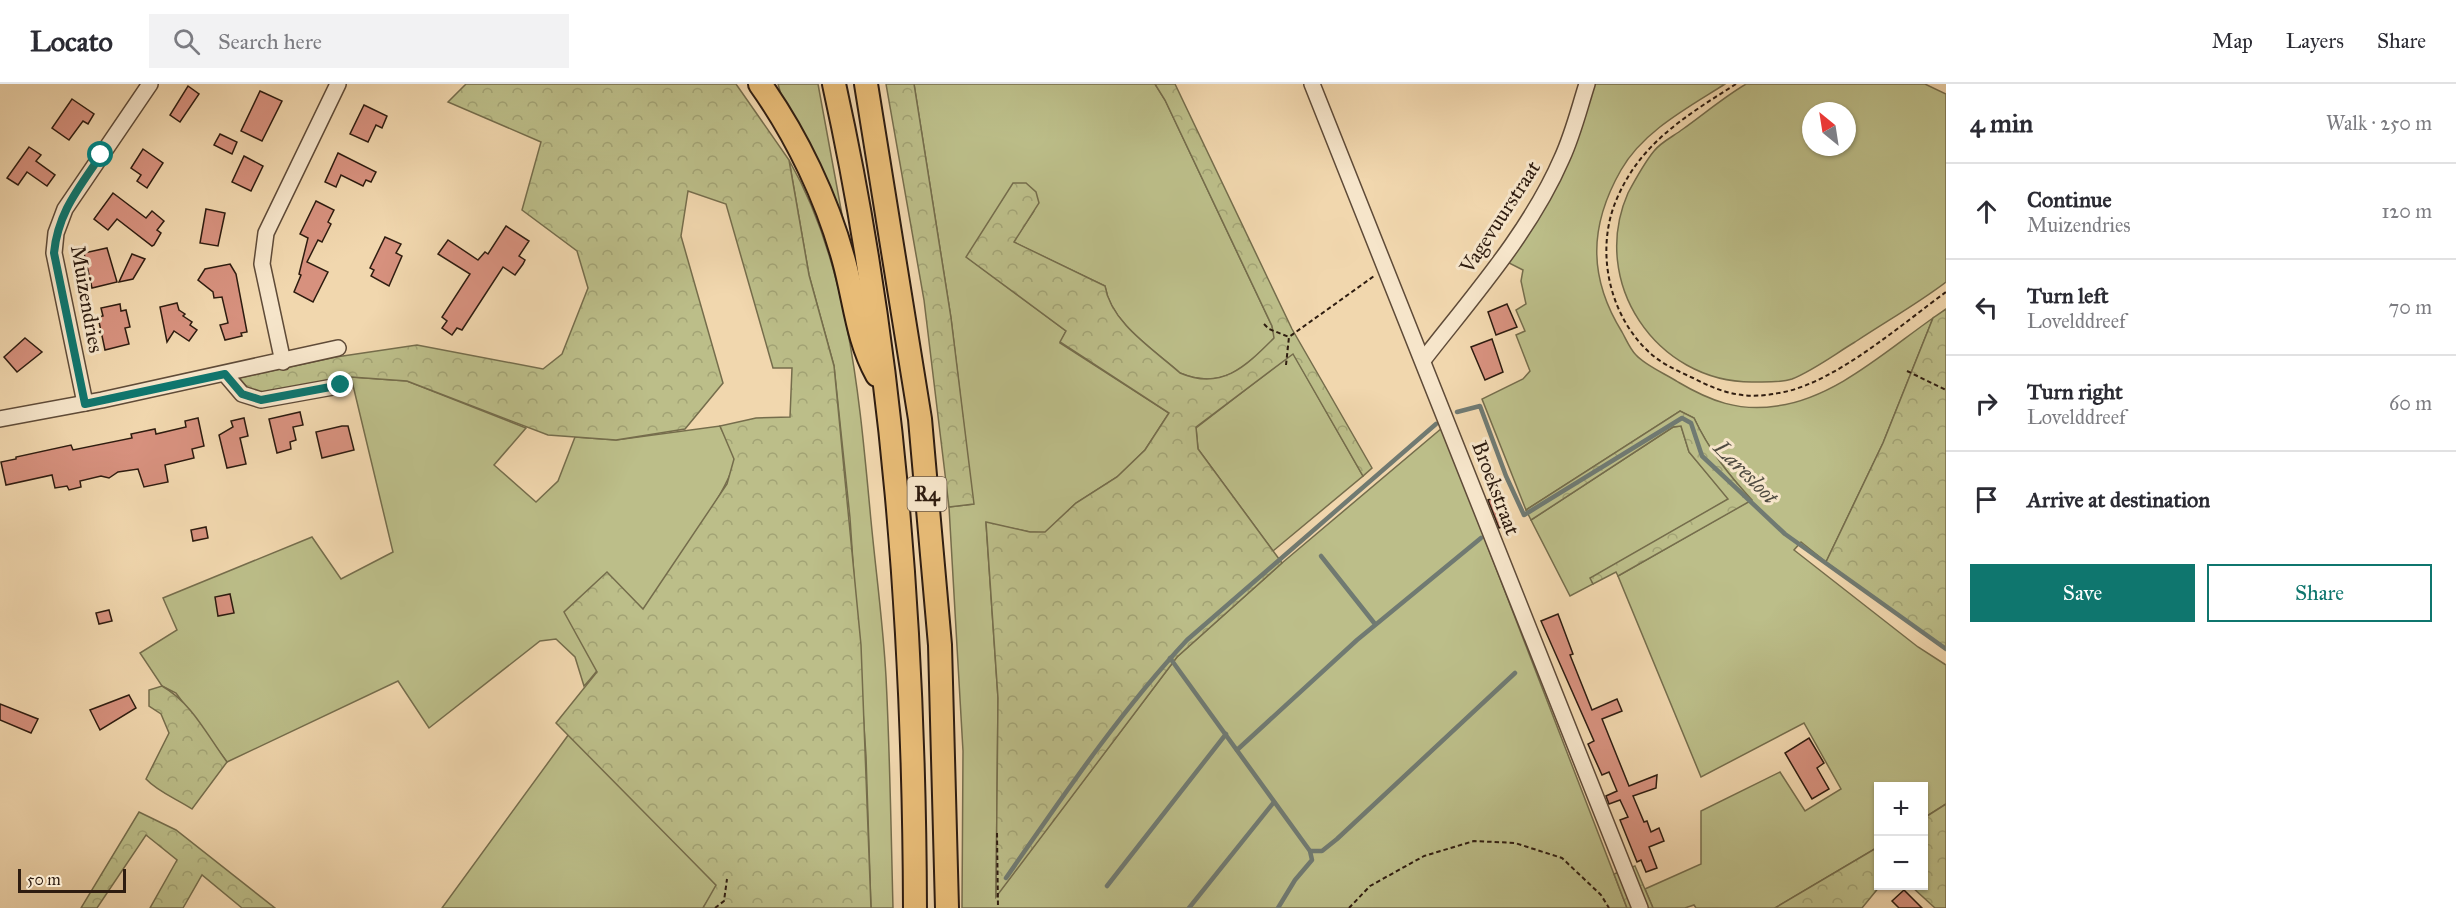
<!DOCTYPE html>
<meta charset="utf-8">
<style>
body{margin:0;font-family:"IM FELL Great Primer",serif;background:#f2f2f3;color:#2b2b33}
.controls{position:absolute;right:18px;bottom:18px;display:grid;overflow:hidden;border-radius:0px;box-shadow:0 2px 4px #0004}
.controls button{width:54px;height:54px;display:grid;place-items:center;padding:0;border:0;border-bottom:2px solid #e1e1e2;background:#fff;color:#2b2b33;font:30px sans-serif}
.compass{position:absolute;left:1802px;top:18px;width:54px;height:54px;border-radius:50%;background:#fff;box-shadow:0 2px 4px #0004;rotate:330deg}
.scale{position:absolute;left:18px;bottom:15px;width:108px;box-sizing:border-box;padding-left:6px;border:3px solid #2e1c10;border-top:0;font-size:16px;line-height:21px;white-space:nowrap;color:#2e1c10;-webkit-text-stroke:4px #f6e5ca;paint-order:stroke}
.stop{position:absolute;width:18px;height:18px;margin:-14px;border:4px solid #0f766e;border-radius:50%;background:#fff}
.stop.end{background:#0f766e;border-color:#fff;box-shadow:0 2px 6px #0008}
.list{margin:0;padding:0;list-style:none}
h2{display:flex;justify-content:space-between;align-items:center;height:78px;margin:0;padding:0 24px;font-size:26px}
h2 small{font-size:20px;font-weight:400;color:#7c7c81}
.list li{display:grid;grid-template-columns:39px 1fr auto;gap:18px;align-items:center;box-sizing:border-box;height:96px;padding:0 24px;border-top:2px solid #e1e1e2}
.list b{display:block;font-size:22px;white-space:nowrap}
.list p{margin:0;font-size:20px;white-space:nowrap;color:#7c7c81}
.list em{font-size:20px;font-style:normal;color:#7c7c81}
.actions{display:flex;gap:12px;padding:18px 24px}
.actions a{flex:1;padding:14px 0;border:2px solid #0f766e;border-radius:0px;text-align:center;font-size:21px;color:#0f766e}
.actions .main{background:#0f766e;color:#fff}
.icon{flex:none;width:33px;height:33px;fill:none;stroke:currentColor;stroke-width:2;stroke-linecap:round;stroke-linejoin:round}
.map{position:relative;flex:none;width:1946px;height:824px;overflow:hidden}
header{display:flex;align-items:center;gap:36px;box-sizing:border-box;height:84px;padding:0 30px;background:#fff;border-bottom:2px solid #e1e1e2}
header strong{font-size:28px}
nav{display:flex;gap:33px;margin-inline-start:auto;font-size:21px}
.search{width:420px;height:54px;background:#f2f2f3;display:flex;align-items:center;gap:15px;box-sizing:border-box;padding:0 21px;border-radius:0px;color:#7c7c81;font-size:22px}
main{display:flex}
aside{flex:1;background:#fff}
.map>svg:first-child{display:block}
.green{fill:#bcbe89;stroke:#756d4c;stroke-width:1.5;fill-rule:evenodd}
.forest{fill:url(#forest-crowns);stroke:#756d4c;stroke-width:1.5}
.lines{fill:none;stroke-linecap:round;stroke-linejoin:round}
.stream{stroke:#707a72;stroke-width:4.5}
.building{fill:#d7917e;stroke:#2e1c10;stroke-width:1.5}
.minor-casing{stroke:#5f4b38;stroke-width:18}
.highway-casing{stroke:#2e1c10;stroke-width:26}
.path{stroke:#2e1c10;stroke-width:2;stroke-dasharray:4.5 3;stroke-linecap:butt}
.minor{stroke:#f6e5ca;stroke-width:15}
.highway{stroke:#e8bc77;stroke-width:22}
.route{stroke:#0f766e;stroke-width:8}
.labels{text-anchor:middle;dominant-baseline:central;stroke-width:6;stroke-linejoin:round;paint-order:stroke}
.shield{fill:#f6e5ca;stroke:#6a5848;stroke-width:1.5}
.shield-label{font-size:20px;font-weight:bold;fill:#2e1c10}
.street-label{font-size:21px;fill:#2e1c10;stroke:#f6e5ca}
.water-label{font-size:22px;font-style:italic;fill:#4f4b41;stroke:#f6e5ca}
</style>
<header>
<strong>Locato</strong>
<div class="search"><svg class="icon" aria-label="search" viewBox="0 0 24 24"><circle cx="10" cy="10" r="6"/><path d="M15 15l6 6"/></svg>Search here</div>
<nav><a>Map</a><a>Layers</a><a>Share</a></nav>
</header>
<main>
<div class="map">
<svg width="1946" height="824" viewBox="0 0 1946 824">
<defs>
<pattern id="forest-crowns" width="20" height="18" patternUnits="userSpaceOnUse" patternTransform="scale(1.5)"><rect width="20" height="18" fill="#bcbe89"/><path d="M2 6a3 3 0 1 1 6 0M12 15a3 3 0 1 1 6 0" fill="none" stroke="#a2a375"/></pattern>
</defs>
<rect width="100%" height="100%" fill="#f1d7ae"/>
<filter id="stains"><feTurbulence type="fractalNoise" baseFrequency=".00333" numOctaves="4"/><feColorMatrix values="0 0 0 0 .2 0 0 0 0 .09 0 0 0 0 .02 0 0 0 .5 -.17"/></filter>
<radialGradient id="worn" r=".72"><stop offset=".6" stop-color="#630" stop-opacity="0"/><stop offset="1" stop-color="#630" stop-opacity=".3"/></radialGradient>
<g class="green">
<path d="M778,0H818L845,147L785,24Z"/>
<path d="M914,0H1155L1165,16L1272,242L1275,254C1246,282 1223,307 1180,289C1153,265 1111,239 1105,202L1013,158L1034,127L967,173L1066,247L1060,259L1169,329L1145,366L1117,393L1076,419L1045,449L1030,448L986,439L998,614L996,812L1177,573L1282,479L1442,344L1627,824H962L963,667L949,423L973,420L951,234Z"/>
<path d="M1594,0H1725C1689,23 1643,47 1621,86C1589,142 1588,193 1622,248C1626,255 1630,265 1636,271C1646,282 1666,290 1678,298C1710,317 1739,328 1777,322C1835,314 1886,267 1933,234L1883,359L1826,478L1801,458L1794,466L1918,563L1946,581V720L1924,734V702H1878V763L1775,824H1696L1694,821L1685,824H1653L1645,805L1701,780V727L1780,688L1805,727L1841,705L1804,639L1701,693L1618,492L1751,416C1728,390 1709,366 1694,334L1680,327L1526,426L1482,315L1523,295L1530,287L1516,251L1525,247L1516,226L1526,220L1521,197L1523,186L1507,178Z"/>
<path d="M1746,0H1925L1946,10V198C1917,220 1885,238 1855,258C1835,270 1814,286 1792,295C1780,299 1764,298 1752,298C1656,298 1589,198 1628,109C1635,96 1645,78 1654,67C1661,58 1674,52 1683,45C1704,30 1724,13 1746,0ZM1811,27H1847V63H1811Z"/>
<path d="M789,76C848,180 859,309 870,426C875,482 883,537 886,593C890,670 891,747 893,824H871L866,672L850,434L834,282L809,191Z"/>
<path d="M1293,269L1363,392L1273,467L1198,365L1196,344Z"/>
<path d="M351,293L407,297L526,344L494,381L536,418L558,397L575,353L616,356L720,342C724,351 734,366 734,376C734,406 610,574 584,602L575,573L556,555L540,557L429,644L398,597L227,678L176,609L162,602L140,569L177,546L163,514L312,453L341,495L393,468Z"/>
<path d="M1681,342L1689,368L1729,415L1591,494L1593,500L1570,512L1531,436L1673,343Z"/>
<path d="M569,650L717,802L703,824H442Z"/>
</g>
<g class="forest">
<path d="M466,0H736L789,76L809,191L834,282L861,561L871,824H703L716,801L556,639L597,588L564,528L607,488L643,525L727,400L734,375L720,342L756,334L790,333L792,284H773L726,120L688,107L681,152L723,299L685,345L616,356L548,351L407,297L351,293L317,303L265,312L248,304L239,294L336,273L417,261L543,285L562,270L588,204L577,167L522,126L541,58L448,18Z"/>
<path d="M886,0H914L951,234L974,420L949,423L924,216Z"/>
<path d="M1155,0H1175L1292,245L1372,384L1363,392L1293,270L1196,343L1198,365L1282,479L1177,573L996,813L998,614L986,438L1030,448H1045L1076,419L1117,393L1145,366L1169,329L1060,258L1066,247L966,173L1013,99H1026L1036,108L1039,119L1014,158L1105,202C1111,239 1153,265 1180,289C1222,307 1246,282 1274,254L1272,242L1165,16Z"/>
<path d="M1946,225V566L1826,478L1883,359L1933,234Z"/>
<path d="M1680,327L1694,334C1709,366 1728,390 1752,416L1618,492L1616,488L1593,500L1590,494L1728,415L1689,368L1681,342L1673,343L1531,436L1526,426Z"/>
<path d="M162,602C192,619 207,651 227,678L192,725C177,715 158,708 146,695L169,649L161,630L149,622V606Z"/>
<path d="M1946,720V824H1935L1911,802H1924V734Z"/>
<path d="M139,728L176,746L275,824H242L202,791L183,824H150L177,776L146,751L97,824H81Z"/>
<path d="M1878,763L1880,802L1862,824H1775Z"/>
<path d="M1635,782L1653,824H1627L1614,790Z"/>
</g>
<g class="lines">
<g class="stream">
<path d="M1457,328L1480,322L1506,392L1524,431L1682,334L1691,339L1702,372L1785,450L1946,565"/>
<path d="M1321,472L1375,540"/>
<path d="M1170,574L1310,767L1312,776L1295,796L1278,824"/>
<path d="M1237,666L1357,556L1481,454"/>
<path d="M1310,767H1322L1337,755L1515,589"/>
<path d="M1006,794C1063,712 1119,629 1187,556L1436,340"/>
<path d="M1107,802L1226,650"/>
<path d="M1189,824L1274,718"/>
</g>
</g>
<g class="building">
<path d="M188,2L199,10L180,38L170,31Z"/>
<path d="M260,7L282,17L262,57L241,47Z"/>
<path d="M72,15L94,30L88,40L83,37L69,56L52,44Z"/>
<path d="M364,21L387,32L382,44L376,41L368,58L350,50Z"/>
<path d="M220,50L237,58L232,70L214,61Z"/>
<path d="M29,63L41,71L36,77L55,91L47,102L27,88L18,101L7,94Z"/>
<path d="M143,65L163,79L147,104L137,97L141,91L131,84Z"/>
<path d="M338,69L376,88L371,98L366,96L363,102L341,91L336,103L325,98Z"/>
<path d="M244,72L263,82L251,107L232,98Z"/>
<path d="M113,109L146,134L152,127L164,137L157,146L161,149L154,161L152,162L117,135L108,146L94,135Z"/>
<path d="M316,117L334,126L328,138L331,140L322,158L318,156L307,178L328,188L313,218L294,208L301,191L299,190L308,154L300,150Z"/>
<path d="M206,125L225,129L218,162L200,159Z"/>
<path d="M506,142L529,157L519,172L525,176L523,180L515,191L503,183L462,246L457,244L452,251L442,244L447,237L442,233L470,190L438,170L448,156L478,176L485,168L488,170Z"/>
<path d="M385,153L401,160L396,169L402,172L389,202L371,192L374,186L370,184Z"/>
<path d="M107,164L117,198L92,204L84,169Z"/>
<path d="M132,170L145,175L133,195L119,198Z"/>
<path d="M230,180L236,190L247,248L241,249L242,252L225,256L220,241L228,239L222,213L214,214L213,208L198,196L205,185Z"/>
<path d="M177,219L179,226L185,230L183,232L192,238L190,241L197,246L189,257L174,247L167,258L160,223Z"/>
<path d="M120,220L121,227L126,226L130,243L125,244L129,260L105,266L98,233L103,232L101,224Z"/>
<path d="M1507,220L1517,243L1496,251L1488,228Z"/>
<path d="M25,254L42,268L17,288L4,273Z"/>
<path d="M1492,255L1503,288L1485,296L1471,263Z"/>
<path d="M300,328L303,341L293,343L296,356L290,358L291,365L277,369L269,335Z"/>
<path d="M198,334L204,362L192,365L194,374L165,381L168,398L144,403L138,385L118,388L109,394L101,392L80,397L81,403L69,406L67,402L55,404L52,391L6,401L1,378L16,375V373L71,361L73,366L132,354L131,350L155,345L156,350L186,343L185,337Z"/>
<path d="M244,334L248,352L240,354L246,380L227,384L219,351L233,343L231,337Z"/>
<path d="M342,342H348L354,366L322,374L316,348Z"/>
<path d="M1501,411L1511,439L1499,444L1488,416Z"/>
<path d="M206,443L208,454L193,457L191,446Z"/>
<path d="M230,510L234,529L218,532L215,513Z"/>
<path d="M109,526L112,537L99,540L96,529Z"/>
<path d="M1558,530L1573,570L1570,571L1592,626L1617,615L1622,627L1602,635L1629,702L1657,691L1656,704L1633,712L1644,738L1647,737L1651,748L1659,744L1664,757L1649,763L1657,784L1646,788L1641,776L1637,778L1620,736L1628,733L1620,716L1609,720L1606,712L1617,707L1609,688L1602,691L1588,660L1594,657L1541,537Z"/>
<path d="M129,611L136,624L100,646L90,626Z"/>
<path d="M0,620L38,635L31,649L0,636Z"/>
<path d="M1809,654L1824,679L1817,684L1829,705L1812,715L1785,669Z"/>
<path d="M1904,806L1922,824H1899L1892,817Z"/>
</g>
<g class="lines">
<defs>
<g id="minor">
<path d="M1312,0L1640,824"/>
<path d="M1424,275C1473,212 1530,148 1562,74C1573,50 1579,25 1587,0"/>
<path d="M283,278L262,180L266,149L338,0"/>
<path d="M225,290L242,310L261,316L344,301"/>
<path d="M85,319L54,169L56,149L65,125L150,0"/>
<path d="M0,335L102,316L338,264"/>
</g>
<g id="highway">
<path d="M760,0C797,52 827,115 844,177C855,217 857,255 877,291"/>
<path d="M834,0C894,270 914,548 915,824"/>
<path d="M866,0L920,335L940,561L947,824"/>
</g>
</defs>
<use href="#minor" class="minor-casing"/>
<use href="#highway" class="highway-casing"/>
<g class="path">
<path d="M1736,0C1689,30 1643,57 1619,110C1594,161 1607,230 1650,269C1662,280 1678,287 1693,294C1726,311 1748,316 1784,308C1837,297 1902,240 1946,208"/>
<path d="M1264,240L1269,245L1289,253"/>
<path d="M1286,281L1289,253L1374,192"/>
<path d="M1907,287L1946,306"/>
<path d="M997,749L998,824"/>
<path d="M715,824L724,817L727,795"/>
<path d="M1349,824L1370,802L1424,772L1474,757L1515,759L1562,774L1601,811L1609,824"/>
</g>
<use href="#minor" class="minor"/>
<use href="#highway" class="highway"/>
</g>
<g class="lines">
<path class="route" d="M101,71C79,104 58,128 54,169L85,320L225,290L242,310L261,316L341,301"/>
</g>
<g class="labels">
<rect class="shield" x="907.5" y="393" width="39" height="34" rx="4.5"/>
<g class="shield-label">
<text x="927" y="410">R4</text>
</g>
<g class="street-label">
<text transform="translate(1500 133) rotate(-57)">Vagevuurstraat</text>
<text transform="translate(87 215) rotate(80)">Muizendries</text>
<text transform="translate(1496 404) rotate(69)">Broekstraat</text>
</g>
<g class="water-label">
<text transform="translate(1746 388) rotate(45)">Laresloot</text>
</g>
</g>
<rect width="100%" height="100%" filter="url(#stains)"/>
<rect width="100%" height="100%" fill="url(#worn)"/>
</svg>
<div class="controls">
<button>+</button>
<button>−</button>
</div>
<svg class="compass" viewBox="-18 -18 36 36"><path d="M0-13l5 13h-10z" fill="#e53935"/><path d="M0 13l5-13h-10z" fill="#7c7c81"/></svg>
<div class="scale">50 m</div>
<div class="stop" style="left:101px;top:71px"></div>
<div class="stop end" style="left:341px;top:301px"></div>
</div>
<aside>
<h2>4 min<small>Walk · 250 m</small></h2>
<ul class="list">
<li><svg class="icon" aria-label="ahead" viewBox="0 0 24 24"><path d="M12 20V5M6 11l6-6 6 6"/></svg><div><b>Continue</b><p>Muizendries</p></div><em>120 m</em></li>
<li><svg class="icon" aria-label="left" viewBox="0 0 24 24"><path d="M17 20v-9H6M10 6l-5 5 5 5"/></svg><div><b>Turn left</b><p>Lovelddreef</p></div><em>70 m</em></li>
<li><svg class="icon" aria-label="right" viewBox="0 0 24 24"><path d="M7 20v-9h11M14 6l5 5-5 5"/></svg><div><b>Turn right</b><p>Lovelddreef</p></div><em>60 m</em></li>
<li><svg class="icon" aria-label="arrive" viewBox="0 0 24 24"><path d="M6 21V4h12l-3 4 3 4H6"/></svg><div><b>Arrive at destination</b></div></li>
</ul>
<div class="actions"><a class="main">Save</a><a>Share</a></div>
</aside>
</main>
